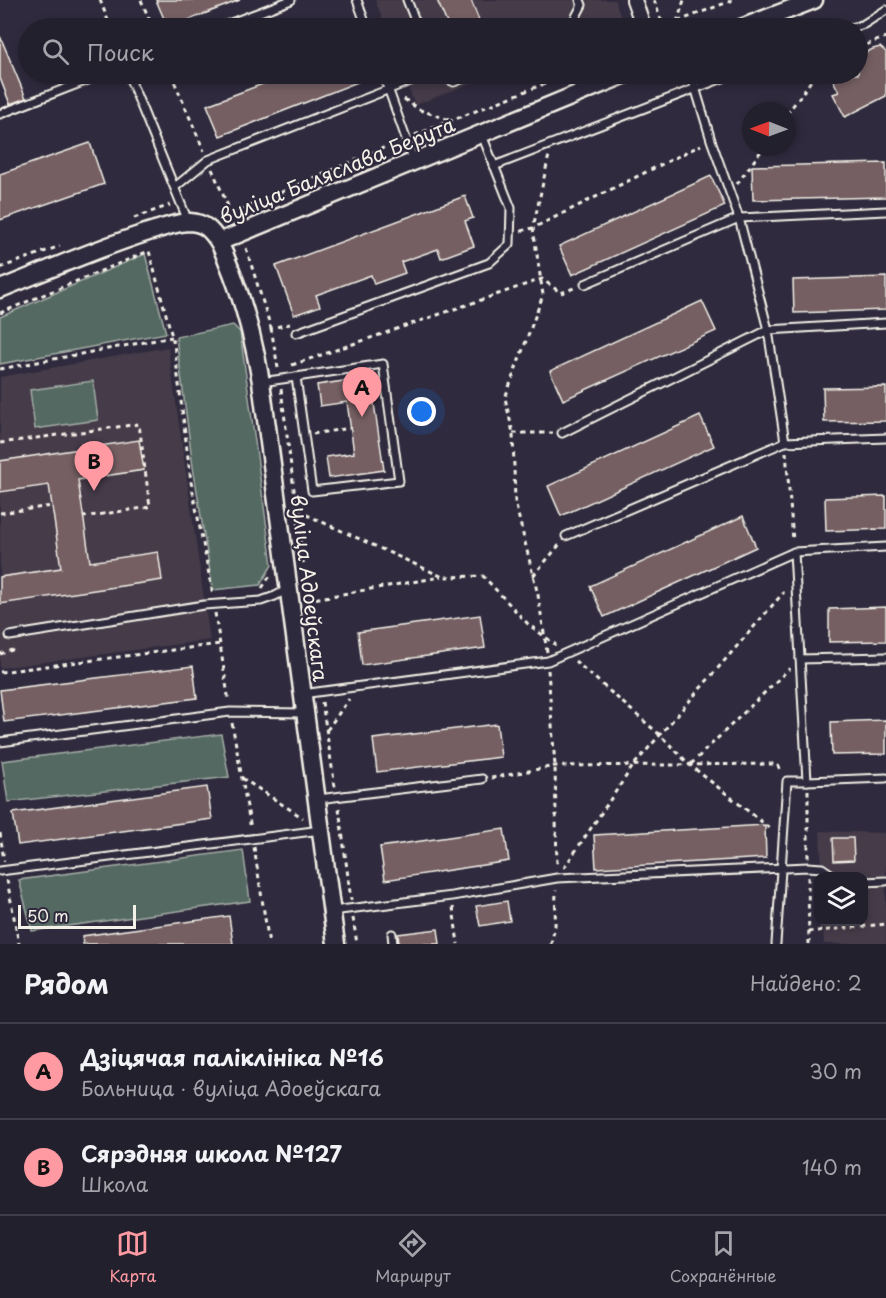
<!DOCTYPE html>
<html lang="ru">
<meta charset="utf-8">
<style>
body{margin:0;font-family:"Playpen Sans",sans-serif;background:#2b2836;color:#f1f3f6}
.controls{position:absolute;right:18px;bottom:18px;display:grid;overflow:hidden;border-radius:12px;box-shadow:0 3px 9px #0003}
.controls button{width:54px;height:54px;display:grid;place-items:center;padding:0;border:0;border-bottom:2px solid #403e4a;background:#23202e;color:#f1f3f6;font:30px sans-serif}
.compass{position:absolute;left:742px;top:102px;width:54px;height:54px;border-radius:50%;background:#23202e;box-shadow:0 3px 9px #0003;rotate:271deg}
.scale{position:absolute;left:18px;bottom:15px;width:118px;box-sizing:border-box;padding-left:6px;border:3px solid #f4f1e8;border-top:0;font-size:16px;line-height:21px;white-space:nowrap;color:#f4f1e8;-webkit-text-stroke:4px #2f2a3d;paint-order:stroke}
.you{position:absolute;left:422px;top:412px;width:21px;height:21px;margin:-15px;border:4px solid #fff;border-radius:50%;background:#1a73e8;box-shadow:0 0 0 9px #1a73e833}
.badge{display:grid;place-items:center;width:39px;height:39px;border-radius:50%;background:#ff9aa2;color:#111;font-size:20px;font-weight:700}
.pin{position:absolute;translate:-50% -50px;filter:drop-shadow(0 2px 3px #0008)}
.pin::after{content:'';position:absolute;top:32px;width:21px;height:18px;background:inherit;clip-path:polygon(0 0,100% 0,50% 100%)}
.list{margin:0;padding:0;list-style:none}
h2{display:flex;justify-content:space-between;align-items:center;height:78px;margin:0;padding:0 24px;font-size:26px}
h2 small{font-size:20px;font-weight:400;color:#a3a3aa}
.list li{display:grid;grid-template-columns:39px 1fr auto;gap:18px;align-items:center;box-sizing:border-box;height:96px;padding:0 24px;border-top:2px solid #403e4a}
.list b{display:block;font-size:22px;white-space:nowrap}
.list p{margin:0;font-size:20px;white-space:nowrap;color:#a3a3aa}
.list em{font-size:20px;font-style:normal;color:#a3a3aa}
.icon{flex:none;width:33px;height:33px;fill:none;stroke:currentColor;stroke-width:2;stroke-linecap:round;stroke-linejoin:round}
.map{position:relative;flex:none;width:886px;height:944px;overflow:hidden}
.search{position:absolute;background:#23202e;box-shadow:0 3px 9px #0003;left:18px;right:18px;top:18px;height:66px;display:flex;align-items:center;gap:15px;box-sizing:border-box;padding:0 21px;border-radius:33px;color:#a3a3aa;font-size:22px}
.sheet{height:270px;background:#23202e}
nav{display:flex;justify-content:space-around;align-items:center;box-sizing:border-box;height:84px;border-top:2px solid #403e4a;background:#23202e;font-size:16px;color:#a3a3aa}
nav a{display:grid;justify-items:center;gap:3px}
nav .on{color:#ff9aa2}
.map>svg:first-child{display:block}
.built{fill:#443a48}
.green{fill:#546963;stroke:#a4ada6;stroke-width:1.5}
.building{fill:#745e63;stroke:#f4f1e8;stroke-width:1.5}
.lines{fill:none;stroke-linecap:round;stroke-linejoin:round}
.service-casing{stroke:#f4f1e8;stroke-width:11}
.minor-casing{stroke:#f4f1e8;stroke-width:18}
.tertiary-casing{stroke:#f4f1e8;stroke-width:21}
.path{stroke:#f4f1e8;stroke-width:3;stroke-dasharray:4.5 4.5;stroke-linecap:butt}
.service{stroke:#2f2a3d;stroke-width:7}
.minor{stroke:#2f2a3d;stroke-width:14}
.tertiary{stroke:#2f2a3d;stroke-width:16}
.labels{text-anchor:middle;dominant-baseline:central;stroke-width:4.5;stroke-linejoin:round;paint-order:stroke}
.street-label{font-size:20px;fill:#f4f1e8;stroke:#2f2a3d}
</style>
<div class="map">
<svg width="886" height="944" viewBox="0 0 886 944">
<rect width="100%" height="100%" fill="#2f2a3d"/>
<filter id="ink" filterUnits="userSpaceOnUse"><feTurbulence type="fractalNoise" baseFrequency=".0167" numOctaves="2"/><feDisplacementMap in="SourceGraphic" scale="12" xChannelSelector="R" yChannelSelector="G"/><feConvolveMatrix kernelMatrix="1 2 1 2 8 2 1 2 1" color-interpolation-filters="sRGB"/></filter>
<g filter="url(#ink)">
<g class="built">
<path d="M375,0H615L624,25L614,28H386Z"/>
<path d="M403,74H496L415,105Z"/>
<path d="M168,347L210,640L0,668V377Z"/>
<path d="M820,831L886,833V944H824L823,922H864V876H822Z"/>
</g>
<g class="green">
<path d="M145,254L166,333L0,364V317Z"/>
<path d="M233,325L240,332L272,565L260,585L213,590L193,467L176,337Z"/>
<path d="M93,381L98,420L35,429L30,390Z"/>
<path d="M221,734L229,777L8,802L2,761Z"/>
<path d="M243,850L250,901L32,931L19,880Z"/>
</g>
<g class="building">
<path d="M156,0H240L168,28Z"/>
<path d="M437,0H471L482,28H449Z"/>
<path d="M0,36L26,98L10,104L0,78Z"/>
<path d="M880,47L886,52V96L845,117L833,94L839,92L830,74H858V56L873,49Z"/>
<path d="M289,74H378L220,136L207,105Z"/>
<path d="M90,143L104,184L0,220V174Z"/>
<path d="M886,163V197L753,200L752,166Z"/>
<path d="M711,176L725,206L572,275L559,246Z"/>
<path d="M465,196L473,218L465,221L474,246L441,258L438,249L401,262L405,273L374,284L371,275L316,295L320,306L294,315L276,266Z"/>
<path d="M886,277V310L794,313L793,280Z"/>
<path d="M702,301L716,331L563,400L550,371Z"/>
<path d="M370,377L384,470L329,478L326,457L354,453L347,402L320,406L317,385Z"/>
<path d="M886,387V421L824,422L823,388Z"/>
<path d="M700,416L714,446L561,516L548,486Z"/>
<path d="M139,440L144,470L78,480L90,562L158,552L162,580L0,604V577L61,568L49,485L0,492V461Z"/>
<path d="M886,496V529L826,531L825,498Z"/>
<path d="M743,516L756,547L604,617L590,586Z"/>
<path d="M886,607V641L829,642V609Z"/>
<path d="M480,615L485,648L362,665L358,632Z"/>
<path d="M193,666L197,698L4,722L0,690Z"/>
<path d="M886,720V754L832,755L831,722Z"/>
<path d="M497,724L501,757L377,772L373,739Z"/>
<path d="M207,787L212,819L18,845L13,813Z"/>
<path d="M765,825L766,858L596,868L594,835Z"/>
<path d="M504,829L509,861L385,880L380,847Z"/>
<path d="M833,838H853L854,860L834,861Z"/>
<path d="M507,901L510,921L480,926L476,906Z"/>
<path d="M229,916L233,944H83L82,936Z"/>
<path d="M438,929L440,944H399L398,934Z"/>
</g>
<g class="lines">
<defs>
<g id="service">
<path d="M357,0L367,28"/>
<path d="M407,0L418,28"/>
<path d="M218,28L291,0"/>
<path d="M570,28L582,5L580,0"/>
<path d="M852,28L864,24L886,10"/>
<path d="M128,74L188,221"/>
<path d="M383,74L414,161"/>
<path d="M438,74L454,82L474,74"/>
<path d="M691,74L711,140L739,218L768,330L785,442"/>
<path d="M0,114L103,74"/>
<path d="M494,166L733,74"/>
<path d="M175,187L208,160L428,74"/>
<path d="M585,284L739,218L886,211"/>
<path d="M296,333L489,263L510,244L511,208L482,135"/>
<path d="M383,364L399,481L312,491L296,377Z"/>
<path d="M261,382L296,377"/>
<path d="M562,433L768,330L886,323"/>
<path d="M566,536L785,442L886,438"/>
<path d="M10,636L204,605L261,601L275,596L288,589"/>
<path d="M800,659L886,657"/>
<path d="M302,694L548,661L794,552L886,547"/>
<path d="M0,742L230,712L305,713"/>
<path d="M807,781L886,778"/>
<path d="M318,799L482,779"/>
<path d="M0,871L321,830"/>
<path d="M864,882L886,881"/>
<path d="M332,911L452,896L557,878L808,867L822,868L834,876"/>
<path d="M392,934L393,944"/>
<path d="M776,944L787,781H807L794,552"/>
</g>
<path id="minor" d="M634,0L644,28"/>
<g id="tertiary">
<path d="M741,28L814,0"/>
<path d="M219,242C239,285 253,335 261,382L336,944"/>
<path d="M0,289C51,269 102,246 155,230C166,227 178,222 190,222C205,223 211,230 219,242L626,74"/>
</g>
</defs>
<use href="#service" class="service-casing"/>
<use href="#minor" class="minor-casing"/>
<use href="#tertiary" class="tertiary-casing"/>
<g class="path">
<path d="M100,0L111,28"/>
<path d="M141,0L153,28"/>
<path d="M654,0L664,28"/>
<path d="M677,22L684,0"/>
<path d="M661,28L733,0"/>
<path d="M858,48L886,37"/>
<path d="M171,74L204,151"/>
<path d="M640,81L658,74"/>
<path d="M404,99L420,110L450,120"/>
<path d="M787,114L816,74"/>
<path d="M415,135L569,74"/>
<path d="M212,169L234,220"/>
<path d="M737,184L764,147"/>
<path d="M231,214L397,142"/>
<path d="M134,218L170,205"/>
<path d="M521,231L533,228L549,155"/>
<path d="M246,248L271,328L290,324"/>
<path d="M0,268L60,246"/>
<path d="M0,313L149,251L174,344L191,482L213,595"/>
<path d="M271,328L278,368"/>
<path d="M292,365L542,279L561,293L574,288"/>
<path d="M0,369L172,337"/>
<path d="M281,389L304,567"/>
<path d="M513,433H553"/>
<path d="M313,434L350,428"/>
<path d="M0,443L139,424L150,507L83,517"/>
<path d="M786,452L793,541"/>
<path d="M298,511L443,577L483,576L528,624L556,645"/>
<path d="M0,513L52,506"/>
<path d="M533,576L561,543"/>
<path d="M262,588L270,576"/>
<path d="M307,600L441,577"/>
<path d="M215,613L229,702"/>
<path d="M547,652L538,595L515,502L513,433L505,398L543,295L533,228L701,145"/>
<path d="M0,654L12,650L11,647"/>
<path d="M575,661L660,735L690,765L772,830"/>
<path d="M548,670L555,766L557,867"/>
<path d="M0,672L220,644"/>
<path d="M322,702L335,787"/>
<path d="M232,723L251,829"/>
<path d="M327,730L349,699"/>
<path d="M691,764L790,668"/>
<path d="M242,778L303,818"/>
<path d="M491,778L555,766L777,764L781,771"/>
<path d="M808,790V858"/>
<path d="M339,808L351,900"/>
<path d="M0,833L4,861"/>
<path d="M254,847L269,944"/>
<path d="M564,868L633,766L784,592"/>
<path d="M808,877L809,944"/>
<path d="M7,880L19,944"/>
<path d="M453,907L458,944"/>
<path d="M353,918L357,944"/>
<path d="M808,932L886,924"/>
<path d="M551,944L555,926L556,890"/>
</g>
<use href="#service" class="service"/>
<use href="#minor" class="minor"/>
<use href="#tertiary" class="tertiary"/>
</g>
</g>
<g class="labels">
<g class="street-label">
<text transform="translate(337 170) rotate(-22)">вуліца Баляслава Берута</text>
<text transform="translate(310 588) rotate(83)">вуліца Адоеўскага</text>
</g>
</g>
</svg>
<div class="controls">
<button><svg class="icon" aria-label="layers" viewBox="0 0 24 24"><path d="M12 4l9 5-9 5-9-5zM3 14l9 5 9-5"/></svg></button>
</div>
<svg class="compass" viewBox="-18 -18 36 36"><path d="M0-13l5 13h-10z" fill="#e53935"/><path d="M0 13l5-13h-10z" fill="#a3a3aa"/></svg>
<div class="scale">50 m</div>
<div class="you"></div>
<div class="pin badge" style="left:362px;top:417px">A</div>
<div class="pin badge" style="left:94px;top:491px">B</div>
<div class="search"><svg class="icon" aria-label="search" viewBox="0 0 24 24"><circle cx="10" cy="10" r="6"/><path d="M15 15l6 6"/></svg>Поиск</div>
</div>
<section class="sheet">
<h2>Рядом<small>Найдено: 2</small></h2>
<ul class="list">
<li><span class="badge">A</span><div><b>Дзіцячая паліклініка №16</b><p>Больница · вуліца Адоеўскага</p></div><em>30 m</em></li>
<li><span class="badge">B</span><div><b>Сярэдняя школа №127</b><p>Школа</p></div><em>140 m</em></li>
</ul>
</section>
<nav>
<a class="on"><svg class="icon" aria-label="map" viewBox="0 0 24 24"><path d="M3 6l6-2 6 2 6-2v14l-6 2-6-2-6 2zM9 4v14M15 6v14"/></svg>Карта</a>
<a><svg class="icon" aria-label="directions" viewBox="0 0 24 24"><path d="M12 3l9 9-9 9-9-9zM9 14v-3h6M13 9l2 2-2 2"/></svg>Маршрут</a>
<a><svg class="icon" aria-label="saved" viewBox="0 0 24 24"><path d="M7 4h10v16l-5-4-5 4z"/></svg>Сохранённые</a>
</nav>
